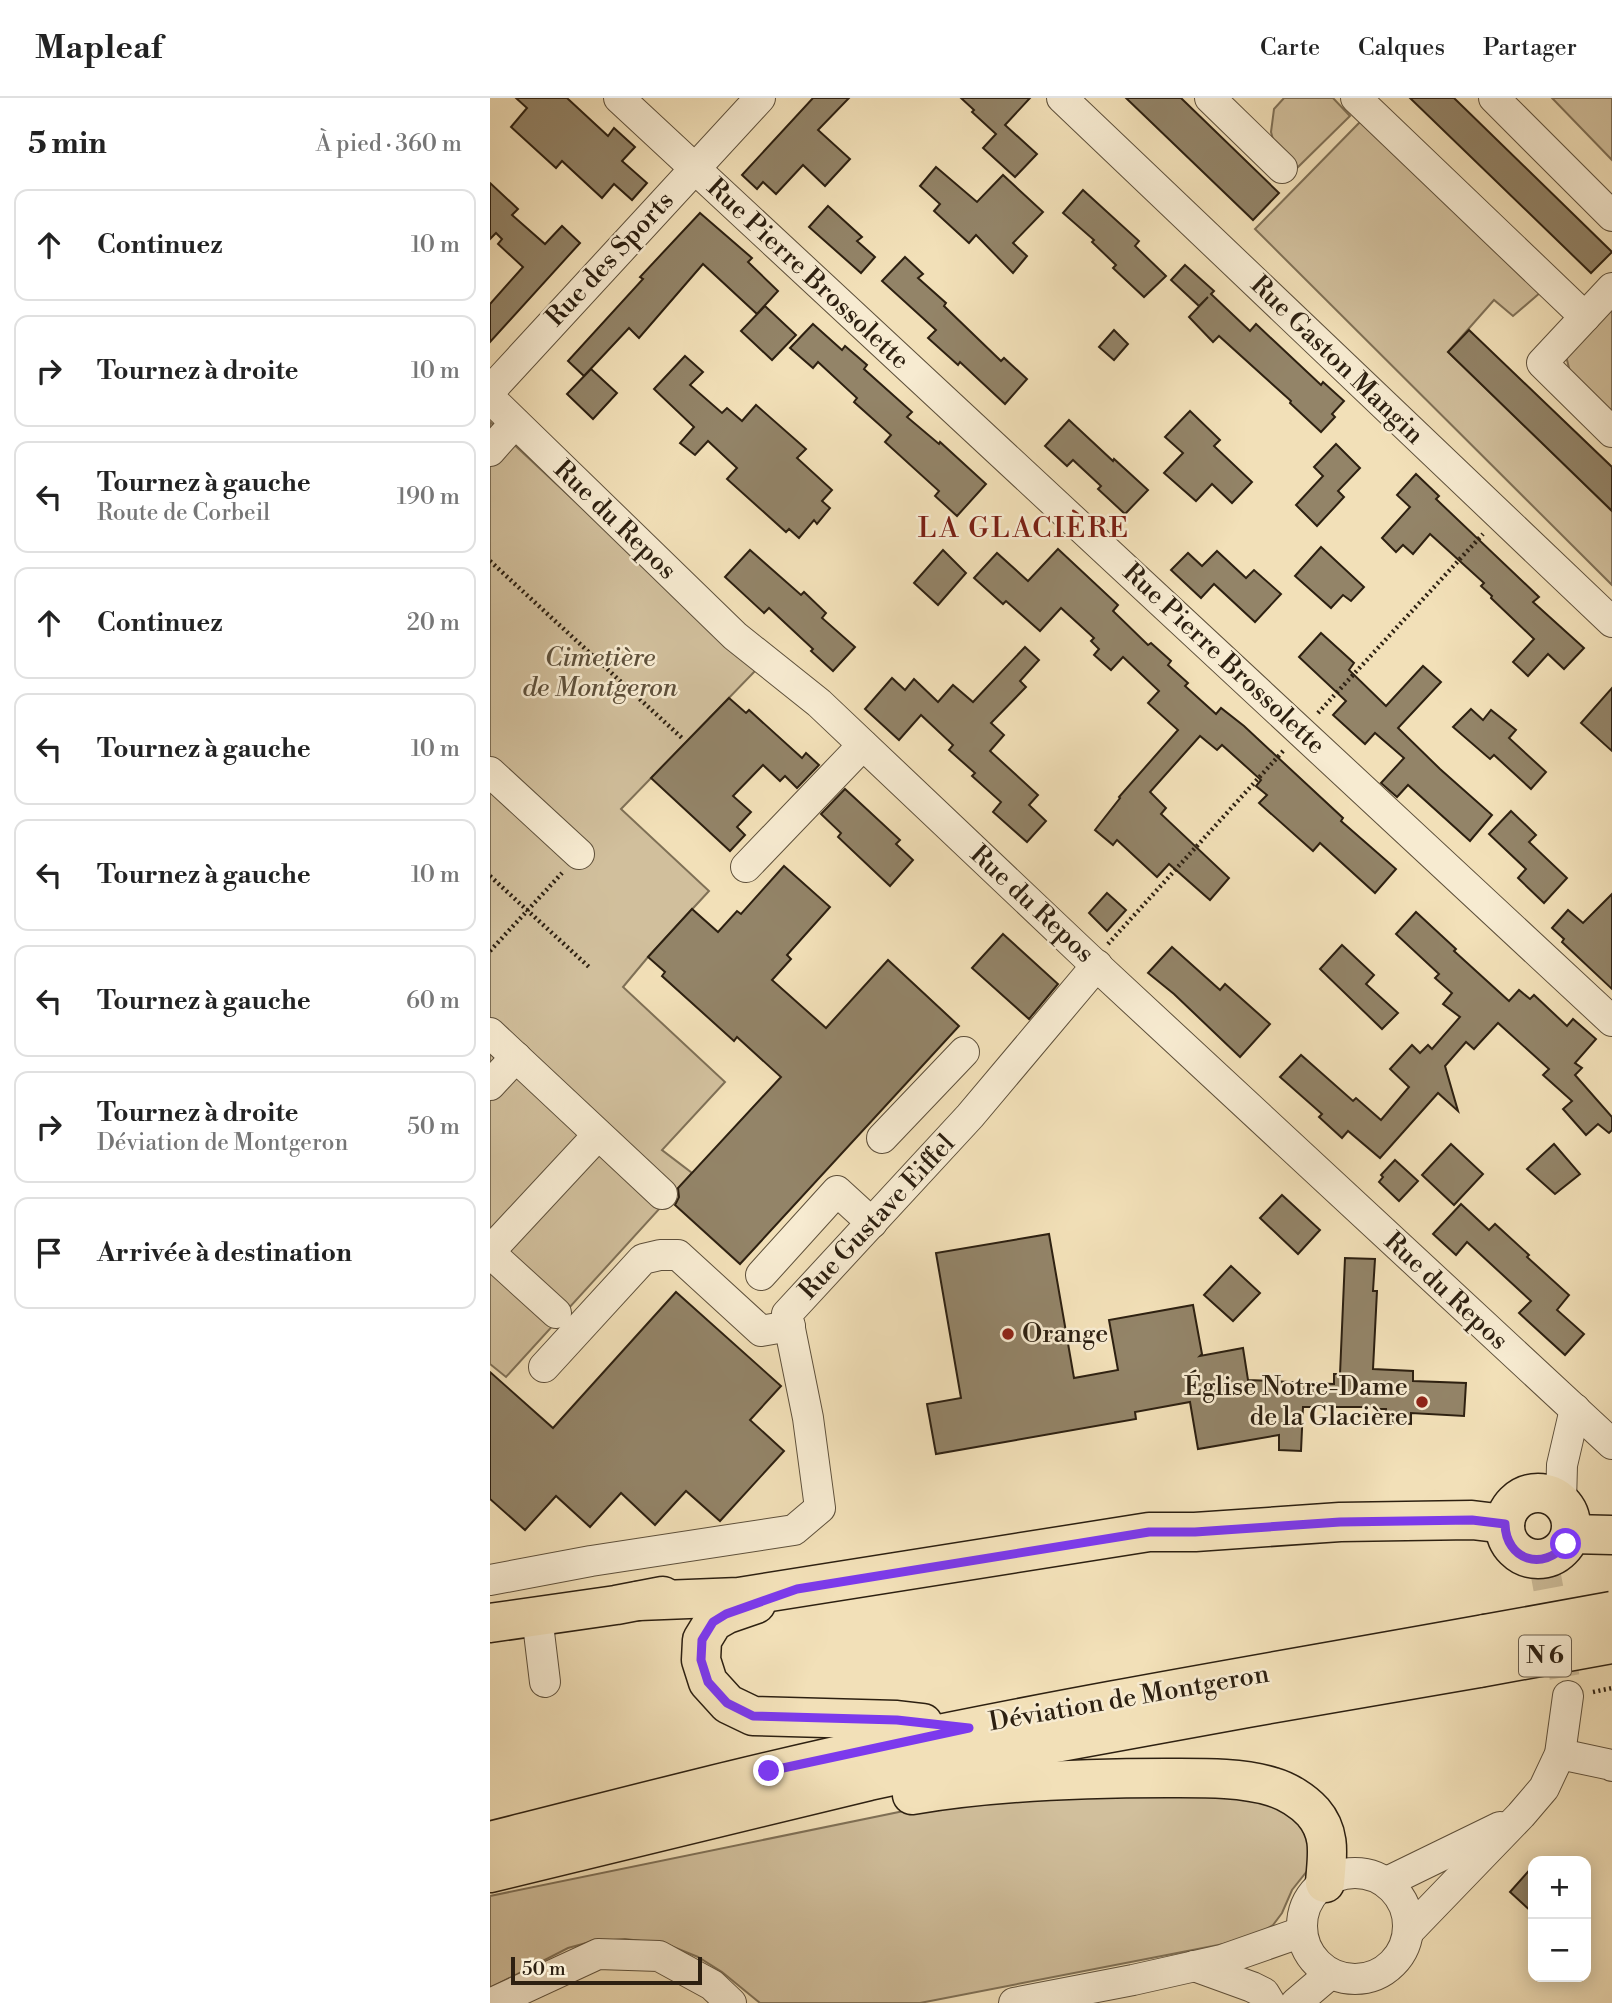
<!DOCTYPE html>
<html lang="fr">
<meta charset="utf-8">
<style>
body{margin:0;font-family:"Libre Bodoni",serif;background:#f6f6f6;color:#222}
.controls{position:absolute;right:21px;bottom:21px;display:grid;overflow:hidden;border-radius:14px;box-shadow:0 4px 18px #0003}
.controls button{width:63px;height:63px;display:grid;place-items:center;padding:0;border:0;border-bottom:2px solid #e0e0e0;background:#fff;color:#222;font:35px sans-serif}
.scale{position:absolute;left:21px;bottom:18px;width:191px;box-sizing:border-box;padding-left:7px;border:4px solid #2d2011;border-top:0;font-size:19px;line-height:24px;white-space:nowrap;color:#2d2011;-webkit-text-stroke:5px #f7ebd1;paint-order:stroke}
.stop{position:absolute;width:21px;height:21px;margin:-16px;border:5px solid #7c3aed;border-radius:50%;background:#fff}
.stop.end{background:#7c3aed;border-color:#fff;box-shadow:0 2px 7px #0008}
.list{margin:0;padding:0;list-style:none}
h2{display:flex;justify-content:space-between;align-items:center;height:91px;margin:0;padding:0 28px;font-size:30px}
h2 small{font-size:23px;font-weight:400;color:#767676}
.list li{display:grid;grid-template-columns:46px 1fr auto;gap:21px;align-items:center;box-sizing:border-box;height:112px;margin:0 14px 14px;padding:0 14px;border:2px solid #e0e0e0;border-radius:14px}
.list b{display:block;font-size:26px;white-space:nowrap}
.list p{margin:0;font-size:23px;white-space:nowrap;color:#767676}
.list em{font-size:23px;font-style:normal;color:#767676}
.icon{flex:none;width:38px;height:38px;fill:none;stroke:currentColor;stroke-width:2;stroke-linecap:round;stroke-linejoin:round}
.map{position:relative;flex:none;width:1122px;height:1905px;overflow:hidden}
header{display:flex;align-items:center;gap:42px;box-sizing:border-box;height:98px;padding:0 35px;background:#fff;border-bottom:2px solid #e0e0e0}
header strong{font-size:33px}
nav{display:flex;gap:38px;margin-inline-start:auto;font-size:24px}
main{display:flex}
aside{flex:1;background:#fff}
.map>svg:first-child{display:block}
.green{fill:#d1bf9c;stroke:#7f7056;stroke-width:2}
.building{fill:#938468;stroke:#2d2011;stroke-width:2}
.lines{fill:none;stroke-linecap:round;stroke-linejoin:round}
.minor-tunnel{stroke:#cbba97;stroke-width:30;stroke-dasharray:30 15;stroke-linecap:butt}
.minor-casing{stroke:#5e503b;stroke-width:32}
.major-casing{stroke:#2d2011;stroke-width:41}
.path{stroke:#2d2011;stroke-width:4.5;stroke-dasharray:2 3.5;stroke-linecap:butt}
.minor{stroke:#f7ebd1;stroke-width:30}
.major{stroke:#f2e0b8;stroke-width:38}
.major-bridge-casing{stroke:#2d2011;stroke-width:41;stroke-linecap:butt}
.major-bridge{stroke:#f2e0b8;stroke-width:38}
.route{stroke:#7c3aed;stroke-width:9}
.poi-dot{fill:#8f2418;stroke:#f7ebd1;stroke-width:2.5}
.labels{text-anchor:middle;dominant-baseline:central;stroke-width:5;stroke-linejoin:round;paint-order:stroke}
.shield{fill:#f7ebd1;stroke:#6a5d4b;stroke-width:2}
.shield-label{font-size:24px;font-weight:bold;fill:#2d2011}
.street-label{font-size:26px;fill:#2d2011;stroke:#f7ebd1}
.park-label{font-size:26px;font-style:italic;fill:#5e503b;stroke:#f7ebd1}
.poi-label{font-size:26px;fill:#2d2011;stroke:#f7ebd1;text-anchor:start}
.neighbourhood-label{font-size:28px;letter-spacing:2px;fill:#7a1f14;stroke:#f7ebd1}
</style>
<header>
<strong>Mapleaf</strong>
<nav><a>Carte</a><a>Calques</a><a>Partager</a></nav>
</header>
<main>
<aside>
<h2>5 min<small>À pied · 360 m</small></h2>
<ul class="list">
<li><svg class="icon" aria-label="ahead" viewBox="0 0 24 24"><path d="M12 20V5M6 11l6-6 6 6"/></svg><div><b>Continuez</b></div><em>10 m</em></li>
<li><svg class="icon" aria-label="right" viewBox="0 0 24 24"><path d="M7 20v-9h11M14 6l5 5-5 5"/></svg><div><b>Tournez à droite</b></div><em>10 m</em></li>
<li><svg class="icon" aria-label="left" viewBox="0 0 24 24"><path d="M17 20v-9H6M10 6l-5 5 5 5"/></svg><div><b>Tournez à gauche</b><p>Route de Corbeil</p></div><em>190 m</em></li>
<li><svg class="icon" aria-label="ahead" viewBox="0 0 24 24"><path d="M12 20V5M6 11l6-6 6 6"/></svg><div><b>Continuez</b></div><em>20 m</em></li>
<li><svg class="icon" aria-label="left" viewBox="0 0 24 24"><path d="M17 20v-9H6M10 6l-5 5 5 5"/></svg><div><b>Tournez à gauche</b></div><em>10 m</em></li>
<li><svg class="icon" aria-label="left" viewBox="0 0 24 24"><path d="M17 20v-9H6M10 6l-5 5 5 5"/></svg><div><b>Tournez à gauche</b></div><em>10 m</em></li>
<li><svg class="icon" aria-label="left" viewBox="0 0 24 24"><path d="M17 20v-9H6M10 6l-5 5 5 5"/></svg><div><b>Tournez à gauche</b></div><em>60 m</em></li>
<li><svg class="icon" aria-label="right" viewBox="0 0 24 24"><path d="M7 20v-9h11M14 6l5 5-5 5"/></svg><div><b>Tournez à droite</b><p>Déviation de Montgeron</p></div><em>50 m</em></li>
<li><svg class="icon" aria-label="arrive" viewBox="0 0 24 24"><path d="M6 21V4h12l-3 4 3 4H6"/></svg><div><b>Arrivée à destination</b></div></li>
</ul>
</aside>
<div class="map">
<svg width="1122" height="1905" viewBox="0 0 1122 1905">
<rect width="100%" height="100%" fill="#f2e0b8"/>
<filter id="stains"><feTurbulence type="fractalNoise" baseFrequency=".00286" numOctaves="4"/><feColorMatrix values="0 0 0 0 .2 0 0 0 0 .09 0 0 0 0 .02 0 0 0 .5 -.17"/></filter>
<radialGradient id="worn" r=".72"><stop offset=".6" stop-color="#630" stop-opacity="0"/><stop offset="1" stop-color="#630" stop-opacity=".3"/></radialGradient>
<g class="green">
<path d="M794,0H843L860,18L807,70L785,49L781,34L784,11Z"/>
<path d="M1062,0H1122V62Z"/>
<path d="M878,23L1051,194L1023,218L1004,202L958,254L1122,413V487L765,131L869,25Z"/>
<path d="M1122,200V323L1081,278L1076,258Z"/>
<path d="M0,324L266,572L131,711L219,793L158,859L133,889L235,984L172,1052L202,1075L16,1279L0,1266Z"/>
<path d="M766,1697L807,1722L822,1749L817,1773L802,1792L792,1815L783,1827L765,1838L749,1843L430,1905H270L232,1874L208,1859L176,1846L135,1841L100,1844L78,1850L0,1890V1798L443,1707L500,1701Z"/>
</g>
<g class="building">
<path d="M26,0H77L118,38L124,30L145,49L132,63L157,85L142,102L124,86L112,100L72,63L66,70L21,29L37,10Z"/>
<path d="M323,0H359L328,32L360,61L335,88L313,67L286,96L273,84L267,91L252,77Z"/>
<path d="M471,0H540L515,27L547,56L525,79L493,50L506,36L482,14L484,12Z"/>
<path d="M636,0H691L789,95L763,122Z"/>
<path d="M920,0H964L1122,154L1101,175Z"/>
<path d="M446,69L487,104L513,77L553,114L523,145L537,158L523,175L486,137L479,145L444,113L450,106L430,88Z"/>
<path d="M0,85L28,111L22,117L55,146L72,128L90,145L0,244V206L33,169L8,146L12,141L6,135L0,141Z"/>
<path d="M593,92L649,143L645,148L676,178L654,199L623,170L626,167L602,144L604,142L573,115Z"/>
<path d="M338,108L372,139L367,143L385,159L371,175L319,129Z"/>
<path d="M210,115L262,160L258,164L288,193L267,216L213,166L149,240L139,230L94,278L78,263L153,181L150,179Z"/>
<path d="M415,159L433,176L428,180L456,205L454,208L511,263L514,260L537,281L515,306L470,264L468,267L438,240L446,232L392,183Z"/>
<path d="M695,167L724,193L721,196L760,233L766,226L831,287L833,284L854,303L842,316L845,319L831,334L800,305L801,303L729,238L723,244L699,219L718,199L709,208L681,182Z"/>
<path d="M275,208L306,237L282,262L251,233Z"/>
<path d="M323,226L352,252L355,248L377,267L374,271L422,314L417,319L449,346L450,344L496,386L467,418L445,398L449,393L395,344L401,337L364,304L367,300L328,264L323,270L300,250Z"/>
<path d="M624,232L638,246L624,262L609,249Z"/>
<path d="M979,232L1122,369V413L958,254Z"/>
<path d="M195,258L213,274L200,287L232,315L237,310L252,323L266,307L316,351L307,360L342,392L332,403L340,410L327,426L324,422L309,440L299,431L296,434L237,381L247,370L218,343L205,357L190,345L204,329L164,291Z"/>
<path d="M101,271L127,295L103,321L77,296Z"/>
<path d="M700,313L730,342L724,348L762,384L742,405L722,386L706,403L674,375L693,355L675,339Z"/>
<path d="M579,322L623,363L624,361L658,392L635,416L608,391L611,388L583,362L577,368L555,348Z"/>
<path d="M846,346L870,370L848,393L854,399L827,428L806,407L833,378L824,369Z"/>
<path d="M926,376L949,398L946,401L1049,499L1043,504L1094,550L1074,571L1058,556L1038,578L1023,564L1044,541L1001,500L1002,498L991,488L994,485L940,436L923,456L913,447L906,454L892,440L920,409L907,397Z"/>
<path d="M831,449L874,489L861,503L853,497L841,510L805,478Z"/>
<path d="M568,451L628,507L623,513L658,547L661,545L681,563L678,567L698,585L695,588L726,616L731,610L754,628L853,720L851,723L906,771L885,795L830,745L823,753L769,705L777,697L766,688L771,682L732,647L727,652L710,638L660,694L676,710L671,716L739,780L720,802L679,766L667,779L627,742L623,747L605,732L630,700L629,699L688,632L658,605L669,593L633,559L621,572L604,557L609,551L601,543L604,540L571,510L550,533L516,503L513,506L484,480L507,455L538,483Z"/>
<path d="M260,452L311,497L314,494L336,515L332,520L365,549L343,573L321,553L323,551L279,510L274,515L235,479Z"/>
<path d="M453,452L476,475L448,507L424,485Z"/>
<path d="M727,453L756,480L764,472L791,496L765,524L724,486L711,500L681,472L698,455L712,468Z"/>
<path d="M831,535L864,565L859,572L896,608L933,568L951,584L908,630L950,671L1002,717L980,743L918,687L907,699L891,685L914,660L885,635L875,646L843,617L856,603L809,559Z"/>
<path d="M535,549L549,562L530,583L536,589L501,625L514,637L500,653L548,697L539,707L556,723L537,744L503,714L511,704L482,678L485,675L459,652L463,647L431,617L409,642L375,611L402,580L415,592L424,581L448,604L463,587L483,604Z"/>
<path d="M1122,590V653L1091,625Z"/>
<path d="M239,600L256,615L259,612L312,660L316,655L329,667L307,690L295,678L290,683L273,667L243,698L261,714L247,729L255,737L240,753L161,680Z"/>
<path d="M981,611L993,622L1001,612L1026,632L1019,640L1056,674L1041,691L1004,657L1000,661L963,629Z"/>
<path d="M355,691L410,742L406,746L423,762L400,788L348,739L351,735L331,716Z"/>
<path d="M1021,713L1046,737L1039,744L1077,780L1054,805L1028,780L1036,771L999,736Z"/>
<path d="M294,768L340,809L297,857L301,861L282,882L336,930L398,862L469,928L250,1166L185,1107L189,1099L188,1090L291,979L247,939L244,943L172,878L175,874L158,859L202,811L228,834L247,813L251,816Z"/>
<path d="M617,795L636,812L617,833L599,815Z"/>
<path d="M1122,796V891L1072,844L1074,841L1062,830L1078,812L1093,825Z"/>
<path d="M926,814L966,851L964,853L1019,903L1029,892L1040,901L1044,897L1077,928L1083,921L1106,941L1085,965L1092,970L1085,977L1122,1019V1032L1119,1035L1108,1026L1096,1037L1073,1011L1082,1003L1053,977L1059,971L1008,925L984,951L976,944L955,968L968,1013L948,995L890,1060L858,1033L852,1040L829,1019L832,1016L790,979L811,957L863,1003L866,1000L891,1022L919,989L900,971L922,947L930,955L938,947L942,951L970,919L953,906L962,895L945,880L949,876L906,836Z"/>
<path d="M513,836L568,886L539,921L482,870Z"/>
<path d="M852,847L884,877L876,886L908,915L892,931L830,871Z"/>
<path d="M682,849L730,892L735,886L780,926L750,959L684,896L658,875Z"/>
<path d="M961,1046L993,1076L964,1107L932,1077Z"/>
<path d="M1064,1046L1090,1076L1065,1096L1037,1071Z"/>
<path d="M905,1062L928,1083L909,1103L889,1084L893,1079L891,1077Z"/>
<path d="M792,1097L830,1132L808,1156L770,1120Z"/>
<path d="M971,1106L999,1132L1005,1126L1039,1157L1037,1159L1079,1197L1067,1212L1094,1236L1075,1257L1029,1215L1041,1203L977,1144L966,1157L943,1136Z"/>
<path d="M559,1136L584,1280L628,1272L619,1222L703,1207L712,1256L710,1258L753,1250L758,1282L844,1286V1276H850L855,1160L885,1161L883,1193H887L883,1271L923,1273V1283L976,1285L974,1318L921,1315V1326L896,1324V1311H883V1309H813L811,1353L789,1352V1337L708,1351L700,1304L645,1314L646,1321L446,1356L437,1306L471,1300L446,1155Z"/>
<path d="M741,1168L770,1195L743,1223L714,1197Z"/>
<path d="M186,1194L291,1288L260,1322L294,1353L230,1423L196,1393L165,1427L131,1395L100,1429L66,1398L35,1432L0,1401V1274L63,1330Z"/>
<path d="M1043,1768V1815L1020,1794Z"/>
</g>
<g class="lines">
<path class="minor-tunnel" d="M1053,1461L1078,1598"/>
<defs>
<g id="minor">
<path d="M129,0L1122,923"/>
<path d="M572,0L1122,524"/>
<path d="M720,0L792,70"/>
<path d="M866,0L1095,219"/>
<path d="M1004,0L1122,118"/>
<path d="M1122,190L1052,265L1122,334"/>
<path d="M0,293L270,0"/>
<path d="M0,300L245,538L329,605L596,858L1122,1346"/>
<path d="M0,353L25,325"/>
<path d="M0,674L89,756"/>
<path d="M256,769L373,647"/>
<path d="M0,935L172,1096"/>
<path d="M0,987L26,959"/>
<path d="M392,1040L474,954"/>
<path d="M0,1153L108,1037"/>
<path d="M0,1155L66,1215"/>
<path d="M271,1177L347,1093L382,1125"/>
<path d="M54,1269L153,1161L170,1157H188L271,1233L300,1228"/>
<path d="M1071,1404L1072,1367L1085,1311"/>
<path d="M0,1482L101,1463L304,1432L330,1410L318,1320L297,1216L480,1018L607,867"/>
<path d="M47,1518L55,1584"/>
<path d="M1070,1656L1122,1667V1668"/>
<circle cx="865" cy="1828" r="53"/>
<path d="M897,1784L1010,1729"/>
<path d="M920,1832L1031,1717L1054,1690L1070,1656L1078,1598"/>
<path d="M704,1868L762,1889L774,1895L780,1905"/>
<path d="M2,1905L108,1856L169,1858L222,1887L241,1905"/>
<path d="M524,1905L643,1882L732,1862L812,1834"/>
<path d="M806,1905L840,1876"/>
</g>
<g id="major">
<circle cx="1048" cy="1428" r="33"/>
<path d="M1081,1436L1122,1437"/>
<path d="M148,1503L249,1499L659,1434H705L850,1424L982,1422L1015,1426"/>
<path d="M266,1506L237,1516L223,1524L212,1542L211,1562L218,1584L238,1606L263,1618L407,1622L433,1625"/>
<path d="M0,1525L126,1507L173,1498"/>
<path d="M422,1697C505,1683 592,1680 677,1680C710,1680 752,1679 783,1689C797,1693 813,1703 823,1714C842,1736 837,1758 835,1785"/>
<path d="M0,1743C132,1710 263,1675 396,1647C595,1605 795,1572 995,1536"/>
<path d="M0,1775L379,1683L505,1656L757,1610L989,1570"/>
</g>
</defs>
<use href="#minor" class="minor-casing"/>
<use href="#major" class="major-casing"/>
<g class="path">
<path d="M0,463L192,640"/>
<path d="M828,615L993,436"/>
<path d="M0,778L99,869"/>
<path d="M618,846L794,652"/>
<path d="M0,853L72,775"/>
<path d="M1103,1594L1122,1590"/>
</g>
<use href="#minor" class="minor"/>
<use href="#major" class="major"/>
<defs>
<g id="major-bridge">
<path d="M995,1536L1122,1513"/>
<path d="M989,1570L1122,1546"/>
</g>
</defs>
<use href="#major-bridge" class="major-bridge-casing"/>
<use href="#major-bridge" class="major-bridge"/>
</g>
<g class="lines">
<path class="route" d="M279,1673L479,1630L407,1622L263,1618L237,1605L218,1584L211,1562L212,1542L223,1524L236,1516L307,1491L659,1434H705L850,1424L982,1422L1015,1426C1016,1462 1053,1474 1076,1446"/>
</g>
<g class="poi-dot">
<circle cx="518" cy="1236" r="7"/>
<circle cx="932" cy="1304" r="7"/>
</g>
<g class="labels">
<rect class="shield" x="1029" y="1537.5" width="52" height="41" rx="5"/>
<g class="shield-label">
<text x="1055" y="1558">N 6</text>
</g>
<g class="street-label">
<text transform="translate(120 161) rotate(-47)">Rue des Sports</text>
<text transform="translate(318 176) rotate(43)">Rue Pierre Brossolette</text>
<text transform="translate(847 262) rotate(44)">Rue Gaston Mangin</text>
<text transform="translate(125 422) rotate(44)">Rue du Repos</text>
<text transform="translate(734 561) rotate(43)">Rue Pierre Brossolette</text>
<text transform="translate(542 806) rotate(43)">Rue du Repos</text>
<text transform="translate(387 1119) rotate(-47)">Rue Gustave Eiffel</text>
<text transform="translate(956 1193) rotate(43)">Rue du Repos</text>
<text transform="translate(639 1600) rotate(-10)">Déviation de Montgeron</text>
</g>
<g class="park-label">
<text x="110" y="560">Cimetière<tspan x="110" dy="30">de Montgeron</tspan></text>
</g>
<g class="poi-label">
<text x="532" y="1236">Orange</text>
<text x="918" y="1289" text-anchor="end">Église Notre-Dame<tspan x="918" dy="30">de la Glacière</tspan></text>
</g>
<g class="neighbourhood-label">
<text x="534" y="430">LA GLACIÈRE</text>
</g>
</g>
<rect width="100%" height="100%" filter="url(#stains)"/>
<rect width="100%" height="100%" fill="url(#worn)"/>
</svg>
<div class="controls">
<button>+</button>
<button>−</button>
</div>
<div class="scale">50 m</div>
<div class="stop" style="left:1076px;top:1446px"></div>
<div class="stop end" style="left:279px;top:1673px"></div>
</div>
</main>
